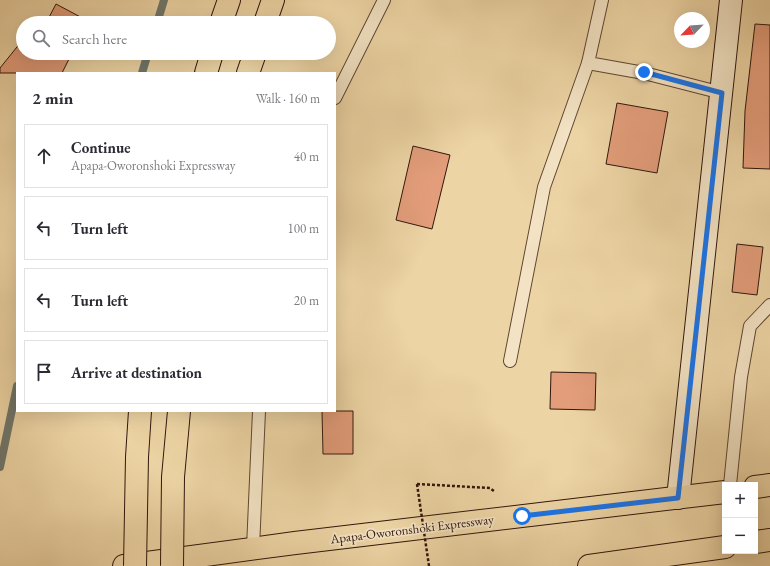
<!DOCTYPE html>
<meta charset="utf-8">
<style>
body{margin:0;font-family:"EB Garamond",serif;background:#f2f2f3;color:#2b2b33}
.controls{position:absolute;right:12px;bottom:12px;display:grid;overflow:hidden;border-radius:0px;box-shadow:0 4px 16px #0002}
.controls button{width:36px;height:36px;display:grid;place-items:center;padding:0;border:0;border-bottom:1px solid #e1e1e2;background:#fff;color:#2b2b33;font:20px sans-serif}
.compass{position:absolute;left:674px;top:12px;width:36px;height:36px;border-radius:50%;background:#fff;box-shadow:0 4px 16px #0002;rotate:245deg}
.stop{position:absolute;width:12px;height:12px;margin:-9px;border:3px solid #1a73e8;border-radius:50%;background:#fff}
.stop.end{background:#1a73e8;border-color:#fff;box-shadow:0 1px 4px #0008}
.list{margin:0;padding:0;list-style:none}
h2{display:flex;justify-content:space-between;align-items:center;height:52px;margin:0;padding:0 16px;font-size:17px}
h2 small{font-size:13px;font-weight:400;color:#7c7c81}
.list li{display:grid;grid-template-columns:26px 1fr auto;gap:12px;align-items:center;box-sizing:border-box;height:64px;margin:0 8px 8px;padding:0 8px;border:1px solid #e1e1e2;border-radius:0px}
.list b{display:block;font-size:15px;white-space:nowrap}
.list p{margin:0;font-size:13px;white-space:nowrap;color:#7c7c81}
.list em{font-size:13px;font-style:normal;color:#7c7c81}
.icon{flex:none;width:22px;height:22px;fill:none;stroke:currentColor;stroke-width:2;stroke-linecap:round;stroke-linejoin:round}
.map{position:relative;flex:none;width:770px;height:566px;overflow:hidden}
.search{position:absolute;background:#fff;box-shadow:0 4px 16px #0002;left:16px;top:16px;width:320px;height:44px;display:flex;align-items:center;gap:10px;box-sizing:border-box;padding:0 14px;border-radius:22px;color:#7c7c81;font-size:15px}
.panel{position:absolute;background:#fff;box-shadow:0 4px 16px #0002;left:16px;top:72px;width:320px;height:340px;border-radius:0px}
.map>svg:first-child{display:block}
.lines{fill:none;stroke-linecap:round;stroke-linejoin:round}
.stream{stroke:#70776c;stroke-width:8}
.building{fill:#e39d7a;stroke:#30160c}
.lane-casing{stroke:#5f4632;stroke-width:14}
.secondary-casing{stroke:#30160c;stroke-width:24}
.primary-casing{stroke:#30160c;stroke-width:24}
.highway-casing{stroke:#30160c;stroke-width:24}
.path{stroke:#30160c;stroke-width:2.5;stroke-dasharray:3 2;stroke-linecap:butt}
.lane{stroke:#f3e3c4;stroke-width:12}
.secondary{stroke:#f3e3c4;stroke-width:22}
.primary{stroke:#edd4a4;stroke-width:22}
.highway{stroke:#edd4a4;stroke-width:22}
.primary-bridge-casing{stroke:#30160c;stroke-width:24;stroke-linecap:butt}
.path-bridge{stroke:#30160c;stroke-width:2.5;stroke-dasharray:3 2;stroke-linecap:butt}
.primary-bridge{stroke:#edd4a4;stroke-width:22}
.route{stroke:#1a73e8;stroke-width:5}
.labels{text-anchor:middle;dominant-baseline:central;stroke-width:3.5;stroke-linejoin:round;paint-order:stroke}
.street-label{font-size:13px;fill:#30160c;stroke:#f3e3c4}
</style>
<div class="map">
<svg width="770" height="566" viewBox="0 0 770 566">
<rect width="100%" height="100%" fill="#edd4a4"/>
<filter id="stains"><feTurbulence type="fractalNoise" baseFrequency=".005" numOctaves="4"/><feColorMatrix values="0 0 0 0 .2 0 0 0 0 .09 0 0 0 0 .02 0 0 0 .5 -.17"/></filter>
<radialGradient id="worn" r=".72"><stop offset=".6" stop-color="#630" stop-opacity="0"/><stop offset="1" stop-color="#630" stop-opacity=".3"/></radialGradient>
<g class="lines">
<g class="stream">
<path d="M157,23L164,0"/>
<path d="M142,73L148,53"/>
<path d="M0,467L17,386"/>
</g>
</g>
<g class="building">
<path d="M56,4L88,21L87,23H46Z"/>
<path d="M755,24L770,25V169L743,168L745,111Z"/>
<path d="M21,42L23,43V53H72L62,73H0V68Z"/>
<path d="M617,103L668,112L657,173L606,164Z"/>
<path d="M413,146L450,155L432,229L396,220Z"/>
<path d="M737,244L763,247L757,295L732,292Z"/>
<path d="M551,372L596,373L595,410L550,409Z"/>
<path d="M322,411H353V454H323Z"/>
</g>
<g class="lines">
<defs>
<g id="lane">
<path d="M602,0L588,63L644,73L722,93"/>
<path d="M335,98L384,0"/>
<path d="M510,361L544,187L588,63"/>
<path d="M730,485L741,377L750,326L770,305"/>
<path d="M253,548L259,411"/>
</g>
<path id="secondary" d="M678,498L731,0"/>
<g id="primary">
<path d="M221,23L229,0"/>
<path d="M265,23L273,0"/>
<path d="M206,73L212,53"/>
<path d="M248,73L255,53"/>
<path d="M755,487L770,485"/>
<path d="M124,566L295,543L725,492"/>
</g>
<g id="highway">
<path d="M755,542L770,540"/>
<path d="M589,566L725,547"/>
</g>
</defs>
<use href="#lane" class="lane-casing"/>
<use href="#secondary" class="secondary-casing"/>
<use href="#primary" class="primary-casing"/>
<use href="#highway" class="highway-casing"/>
<path class="path" d="M417,484L490,488L495,492"/>
<use href="#lane" class="lane"/>
<use href="#secondary" class="secondary"/>
<use href="#primary" class="primary"/>
<use href="#highway" class="highway"/>
<defs>
<g id="primary-bridge">
<path d="M135,566L137,457L140,411"/>
<path d="M172,566L173,477L179,411"/>
</g>
</defs>
<use href="#primary-bridge" class="primary-bridge-casing"/>
<path class="path-bridge" d="M417,484L429,566"/>
<use href="#primary-bridge" class="primary-bridge"/>
</g>
<g class="lines">
<path class="route" d="M522,516L678,498L722,93L644,72"/>
</g>
<g class="labels">
<g class="street-label">
<text transform="translate(412 529) rotate(-7)">Apapa-Oworonshoki Expressway</text>
</g>
</g>
<rect width="100%" height="100%" filter="url(#stains)"/>
<rect width="100%" height="100%" fill="url(#worn)"/>
</svg>
<div class="controls">
<button>+</button>
<button>−</button>
</div>
<svg class="compass" viewBox="-18 -18 36 36"><path d="M0-13l5 13h-10z" fill="#e53935"/><path d="M0 13l5-13h-10z" fill="#7c7c81"/></svg>
<div class="stop" style="left:522px;top:516px"></div>
<div class="stop end" style="left:644px;top:72px"></div>
<div class="search"><svg class="icon" aria-label="search" viewBox="0 0 24 24"><circle cx="10" cy="10" r="6"/><path d="M15 15l6 6"/></svg>Search here</div>
<section class="panel">
<h2>2 min<small>Walk · 160 m</small></h2>
<ul class="list">
<li><svg class="icon" aria-label="ahead" viewBox="0 0 24 24"><path d="M12 20V5M6 11l6-6 6 6"/></svg><div><b>Continue</b><p>Apapa-Oworonshoki Expressway</p></div><em>40 m</em></li>
<li><svg class="icon" aria-label="left" viewBox="0 0 24 24"><path d="M17 20v-9H6M10 6l-5 5 5 5"/></svg><div><b>Turn left</b></div><em>100 m</em></li>
<li><svg class="icon" aria-label="left" viewBox="0 0 24 24"><path d="M17 20v-9H6M10 6l-5 5 5 5"/></svg><div><b>Turn left</b></div><em>20 m</em></li>
<li><svg class="icon" aria-label="arrive" viewBox="0 0 24 24"><path d="M6 21V4h12l-3 4 3 4H6"/></svg><div><b>Arrive at destination</b></div></li>
</ul>
</section>
</div>
